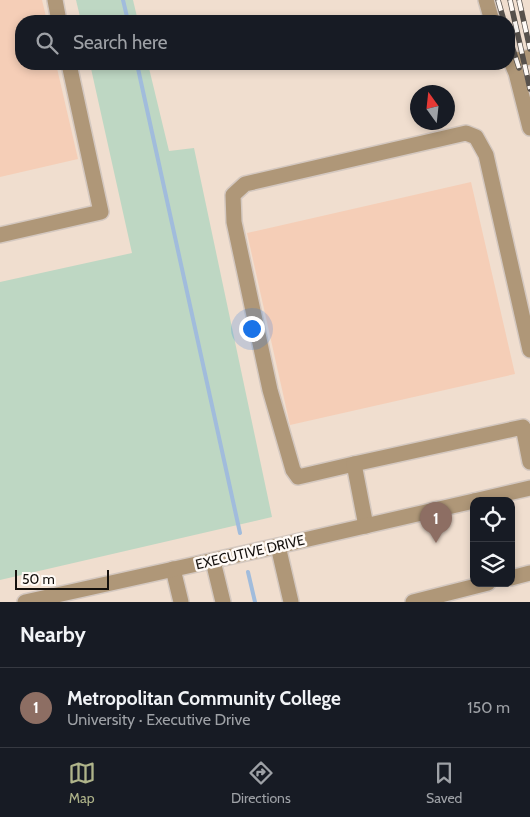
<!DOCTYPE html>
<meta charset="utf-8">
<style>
body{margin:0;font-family:Cabin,sans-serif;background:#20242c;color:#f1f3f6}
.controls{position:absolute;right:15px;bottom:15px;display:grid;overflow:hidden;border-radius:10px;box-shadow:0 2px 8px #0003}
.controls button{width:45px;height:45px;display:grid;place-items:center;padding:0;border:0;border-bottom:1px solid #363941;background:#171b24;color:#f1f3f6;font:25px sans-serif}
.compass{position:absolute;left:410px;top:85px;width:45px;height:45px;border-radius:50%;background:#171b24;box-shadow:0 2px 8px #0003;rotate:345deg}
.scale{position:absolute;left:15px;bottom:12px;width:94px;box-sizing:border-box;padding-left:5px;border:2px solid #14100d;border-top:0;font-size:14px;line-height:18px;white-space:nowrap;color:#14100d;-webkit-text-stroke:4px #fffaf6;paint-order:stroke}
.you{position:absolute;left:251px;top:328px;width:18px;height:18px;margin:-12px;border:4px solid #fff;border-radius:50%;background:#1a73e8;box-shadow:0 0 0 8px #1a73e833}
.badge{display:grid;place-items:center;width:32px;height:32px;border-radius:50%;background:#afb48a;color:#fff;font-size:16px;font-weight:700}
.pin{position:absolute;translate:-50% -41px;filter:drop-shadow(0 1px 2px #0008)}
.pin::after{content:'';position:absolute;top:26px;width:18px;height:15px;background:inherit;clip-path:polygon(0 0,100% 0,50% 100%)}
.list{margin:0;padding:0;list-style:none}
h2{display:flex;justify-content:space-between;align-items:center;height:65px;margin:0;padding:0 20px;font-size:21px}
h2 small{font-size:16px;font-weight:400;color:#9ea1a6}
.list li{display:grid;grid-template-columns:32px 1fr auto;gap:15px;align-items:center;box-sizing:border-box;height:80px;padding:0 20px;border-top:1px solid #363941}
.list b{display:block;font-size:19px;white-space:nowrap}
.list p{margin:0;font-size:16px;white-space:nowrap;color:#9ea1a6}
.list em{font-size:16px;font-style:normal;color:#9ea1a6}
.icon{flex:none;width:28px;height:28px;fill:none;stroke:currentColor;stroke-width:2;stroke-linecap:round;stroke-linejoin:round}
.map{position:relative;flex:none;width:530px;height:602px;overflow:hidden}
.search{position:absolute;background:#171b24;box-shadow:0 2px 8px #0003;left:15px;right:15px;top:15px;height:55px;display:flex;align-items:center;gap:12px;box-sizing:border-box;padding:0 18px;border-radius:20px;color:#9ea1a6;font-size:19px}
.sheet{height:145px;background:#171b24}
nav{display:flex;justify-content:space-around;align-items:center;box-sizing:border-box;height:70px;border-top:1px solid #363941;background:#171b24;font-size:14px;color:#9ea1a6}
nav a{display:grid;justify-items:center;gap:2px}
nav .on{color:#afb48a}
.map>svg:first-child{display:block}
.built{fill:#f0decf;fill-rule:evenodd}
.green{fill:#bed7c3}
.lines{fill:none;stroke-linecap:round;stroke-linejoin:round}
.stream{stroke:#a1bcdc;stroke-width:4}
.building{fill:#f5ceb7}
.minor-casing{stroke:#d4c8c0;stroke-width:18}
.minor{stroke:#af9778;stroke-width:15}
.rail-casing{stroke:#57514c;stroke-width:5.5}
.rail{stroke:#fffaf6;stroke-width:4;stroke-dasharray:11;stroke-linecap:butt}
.labels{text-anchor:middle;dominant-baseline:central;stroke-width:5;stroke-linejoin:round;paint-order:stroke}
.street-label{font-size:14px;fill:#14100d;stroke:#fffaf6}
</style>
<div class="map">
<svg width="530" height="602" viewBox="0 0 530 602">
<rect width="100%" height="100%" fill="#f8ebe2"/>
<path class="built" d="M0,0H530V602H0ZM21,21H509V64H21ZM418,92H448V122H418ZM474,501H511V583H474Z"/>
<g class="green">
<path d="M76,0H133L138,21H81Z"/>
<path d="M90,64H148L169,151L194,148L272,517L0,580V282L132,253Z"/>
</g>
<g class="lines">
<g class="stream">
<path d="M123,0L128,21"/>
<path d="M137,64L240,533"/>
<path d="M248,572L255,602"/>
</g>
</g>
<g class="building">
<path d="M0,0H42L47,21H21V64H56L78,159L0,177Z"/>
<path d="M471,182L515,374L290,425L247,233Z"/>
</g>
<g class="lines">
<defs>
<g id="minor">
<path d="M55,0L59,21"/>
<path d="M486,0L492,21"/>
<path d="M509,58L516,60L530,57"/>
<path d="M510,59L516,73L530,128"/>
<path d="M0,235L101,212L69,64"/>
<path d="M354,464L298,477L293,470L270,390L234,222L233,195L245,184L466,133L476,137L486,155L530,350"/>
<path d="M474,501L530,488"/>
<path d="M366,526L354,464L523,427L530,462"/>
<path d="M278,546L291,602"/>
<path d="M213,561L223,602"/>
<path d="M173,569L181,602"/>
<path d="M511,578L530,573"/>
<path d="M25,602L278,546L474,501"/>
<path d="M413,602L488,583"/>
</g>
</defs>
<use href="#minor" class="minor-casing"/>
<use href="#minor" class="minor"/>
<defs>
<g id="rail">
<path d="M498,0L504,21"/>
<path d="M510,0L530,89"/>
<path d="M519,0L530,49"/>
<path d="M509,37L519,68"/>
</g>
</defs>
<use href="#rail" class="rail-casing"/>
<use href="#rail" class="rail"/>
</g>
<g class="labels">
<g class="street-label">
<text transform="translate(250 552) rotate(-13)">EXECUTIVE DRIVE</text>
</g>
</g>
</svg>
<div class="controls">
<button><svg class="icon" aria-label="locate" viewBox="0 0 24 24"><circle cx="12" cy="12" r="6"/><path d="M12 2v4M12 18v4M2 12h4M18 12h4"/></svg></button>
<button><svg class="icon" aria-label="layers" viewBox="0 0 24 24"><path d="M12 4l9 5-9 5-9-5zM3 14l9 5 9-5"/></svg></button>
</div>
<svg class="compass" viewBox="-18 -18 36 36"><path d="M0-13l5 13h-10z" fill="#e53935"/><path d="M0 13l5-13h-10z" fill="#9ea1a6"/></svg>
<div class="scale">50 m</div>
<div class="you"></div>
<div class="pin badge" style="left:436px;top:543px;background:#8d6e63">1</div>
<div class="search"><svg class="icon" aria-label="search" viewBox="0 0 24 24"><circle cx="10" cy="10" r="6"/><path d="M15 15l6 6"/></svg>Search here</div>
</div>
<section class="sheet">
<h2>Nearby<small></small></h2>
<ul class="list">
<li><span class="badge" style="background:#8d6e63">1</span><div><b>Metropolitan Community College</b><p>University · Executive Drive</p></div><em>150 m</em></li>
</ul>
</section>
<nav>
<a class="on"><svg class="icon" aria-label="map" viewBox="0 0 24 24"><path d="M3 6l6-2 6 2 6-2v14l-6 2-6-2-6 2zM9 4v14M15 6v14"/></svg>Map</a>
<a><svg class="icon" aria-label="directions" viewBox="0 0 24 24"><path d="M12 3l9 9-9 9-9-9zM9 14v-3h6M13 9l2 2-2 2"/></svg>Directions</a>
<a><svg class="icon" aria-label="saved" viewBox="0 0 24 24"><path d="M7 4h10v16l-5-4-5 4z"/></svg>Saved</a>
</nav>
